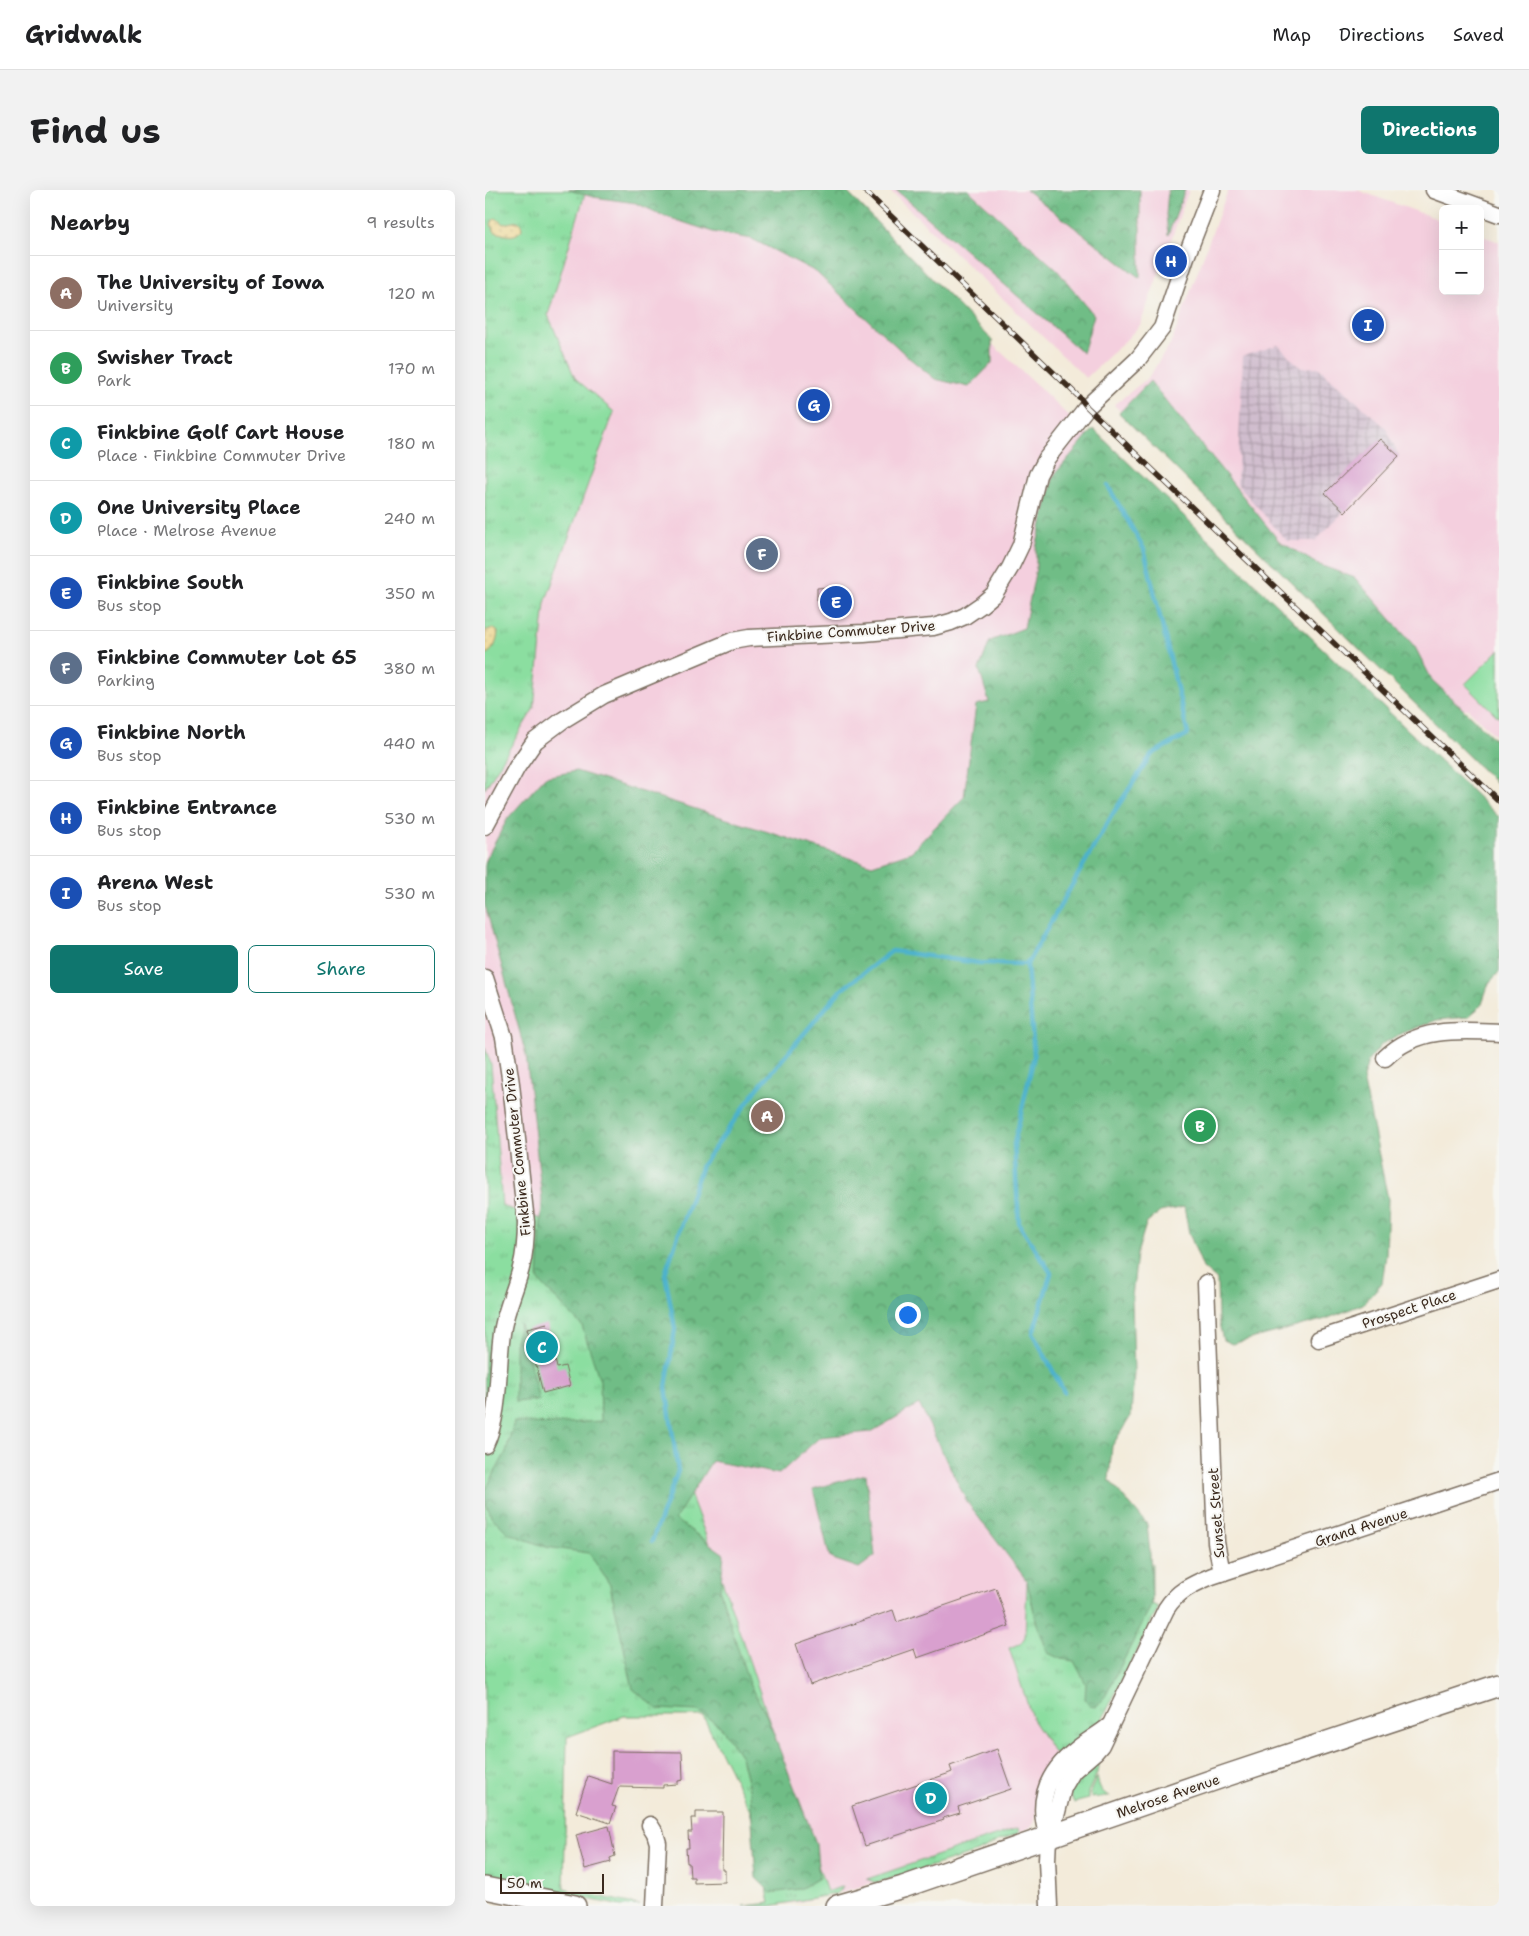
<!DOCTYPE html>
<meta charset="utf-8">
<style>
body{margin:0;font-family:"Shantell Sans",sans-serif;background:#f2f2f2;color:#202124}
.controls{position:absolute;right:15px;top:15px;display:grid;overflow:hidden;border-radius:8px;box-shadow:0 5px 20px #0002}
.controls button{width:45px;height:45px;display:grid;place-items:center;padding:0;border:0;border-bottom:1px solid #e0e0e0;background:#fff;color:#202124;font:25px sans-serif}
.scale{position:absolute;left:15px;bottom:12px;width:104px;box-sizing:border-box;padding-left:5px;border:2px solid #3b2a1e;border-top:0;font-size:14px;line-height:18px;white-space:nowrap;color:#3b2a1e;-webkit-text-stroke:4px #f6f6f2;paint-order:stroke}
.you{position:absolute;left:422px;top:1124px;width:18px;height:18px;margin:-12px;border:4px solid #fff;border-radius:50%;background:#1a73e8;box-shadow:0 0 0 8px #1a73e833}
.badge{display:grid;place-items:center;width:32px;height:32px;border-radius:50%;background:#0f766e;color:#fff;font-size:16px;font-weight:700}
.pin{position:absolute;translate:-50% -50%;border:2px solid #fff;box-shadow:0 1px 5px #0006}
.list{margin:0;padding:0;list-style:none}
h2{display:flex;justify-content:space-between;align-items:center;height:65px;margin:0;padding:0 20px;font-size:21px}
h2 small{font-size:16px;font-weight:400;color:#757577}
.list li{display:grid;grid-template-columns:32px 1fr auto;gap:15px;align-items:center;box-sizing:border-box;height:75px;padding:0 20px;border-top:1px solid #e0e0e0}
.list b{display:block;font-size:19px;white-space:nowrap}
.list p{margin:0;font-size:16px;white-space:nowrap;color:#757577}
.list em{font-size:16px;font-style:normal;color:#757577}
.actions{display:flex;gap:10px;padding:15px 20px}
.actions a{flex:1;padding:11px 0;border:1px solid #0f766e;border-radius:8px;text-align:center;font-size:18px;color:#0f766e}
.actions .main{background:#0f766e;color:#fff}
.map{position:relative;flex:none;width:1014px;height:1716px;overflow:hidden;border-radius:8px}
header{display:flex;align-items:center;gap:30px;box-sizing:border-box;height:70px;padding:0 25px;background:#fff;border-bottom:1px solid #e0e0e0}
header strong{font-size:24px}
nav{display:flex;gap:28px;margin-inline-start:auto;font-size:18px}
.intro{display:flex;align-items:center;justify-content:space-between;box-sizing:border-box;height:120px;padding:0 30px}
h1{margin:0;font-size:35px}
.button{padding:12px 22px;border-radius:8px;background:#0f766e;color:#fff;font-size:18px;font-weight:700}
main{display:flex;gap:30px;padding:0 30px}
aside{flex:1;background:#fff;border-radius:8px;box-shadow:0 5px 20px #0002}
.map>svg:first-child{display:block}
.built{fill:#f4cfde}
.industrial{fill:url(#industrial-grid)}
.grass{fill:url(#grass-tufts);stroke:#63845f}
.forest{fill:url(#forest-crowns);stroke:#567452}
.sand{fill:url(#sand-dots);stroke:#94825e}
.garden{fill:#8bdea0;stroke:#63845f}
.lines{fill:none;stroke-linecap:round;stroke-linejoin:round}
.stream{stroke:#4db2cc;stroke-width:4.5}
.building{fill:#d9a0cf}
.minor-casing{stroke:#7b6e60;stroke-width:19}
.major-casing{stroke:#7b6e60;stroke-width:24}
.minor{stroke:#fff;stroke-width:16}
.major{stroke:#fff;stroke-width:21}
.rail-casing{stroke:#3b2a1e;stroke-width:5.5}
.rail{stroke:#f6f6f2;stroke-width:4;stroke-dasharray:11;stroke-linecap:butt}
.labels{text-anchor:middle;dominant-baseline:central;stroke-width:4;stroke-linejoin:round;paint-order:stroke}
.street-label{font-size:14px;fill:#3b2a1e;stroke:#f6f6f2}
</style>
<header>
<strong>Gridwalk</strong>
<nav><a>Map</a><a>Directions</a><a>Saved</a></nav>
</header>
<div class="intro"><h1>Find us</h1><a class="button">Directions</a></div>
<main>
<aside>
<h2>Nearby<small>9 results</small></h2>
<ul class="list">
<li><span class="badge" style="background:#8d6e63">A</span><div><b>The University of Iowa</b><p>University</p></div><em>120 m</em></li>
<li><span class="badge" style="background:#2e9e5b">B</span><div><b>Swisher Tract</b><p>Park</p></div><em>170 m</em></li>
<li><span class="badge" style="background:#0f9aa8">C</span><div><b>Finkbine Golf Cart House</b><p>Place · Finkbine Commuter Drive</p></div><em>180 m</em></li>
<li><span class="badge" style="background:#0f9aa8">D</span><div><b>One University Place</b><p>Place · Melrose Avenue</p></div><em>240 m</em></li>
<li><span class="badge" style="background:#1a4fb4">E</span><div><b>Finkbine South</b><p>Bus stop</p></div><em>350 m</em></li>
<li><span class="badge" style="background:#5c6f8a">F</span><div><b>Finkbine Commuter Lot 65</b><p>Parking</p></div><em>380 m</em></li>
<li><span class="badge" style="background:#1a4fb4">G</span><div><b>Finkbine North</b><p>Bus stop</p></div><em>440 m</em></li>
<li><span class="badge" style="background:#1a4fb4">H</span><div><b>Finkbine Entrance</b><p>Bus stop</p></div><em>530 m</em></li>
<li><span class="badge" style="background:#1a4fb4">I</span><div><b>Arena West</b><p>Bus stop</p></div><em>530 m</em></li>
</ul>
<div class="actions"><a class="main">Save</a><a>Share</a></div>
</aside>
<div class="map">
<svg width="1014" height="1716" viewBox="0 0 1014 1716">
<defs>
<pattern id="industrial-grid" width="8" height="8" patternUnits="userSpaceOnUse" patternTransform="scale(1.25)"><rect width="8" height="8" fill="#d0bdce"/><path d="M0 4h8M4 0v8" fill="none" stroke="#aa9aa7"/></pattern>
<pattern id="grass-tufts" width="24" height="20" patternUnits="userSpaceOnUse" patternTransform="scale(1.25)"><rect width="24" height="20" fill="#8bdea0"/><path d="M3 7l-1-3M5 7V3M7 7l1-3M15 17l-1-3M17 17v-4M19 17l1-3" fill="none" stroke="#79bf89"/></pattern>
<pattern id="forest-crowns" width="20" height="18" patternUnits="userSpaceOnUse" patternTransform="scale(1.25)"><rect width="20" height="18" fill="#70bd86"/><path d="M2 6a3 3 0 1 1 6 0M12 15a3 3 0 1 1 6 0" fill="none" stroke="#5d9a6d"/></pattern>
<pattern id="sand-dots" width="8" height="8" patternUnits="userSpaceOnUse" patternTransform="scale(1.25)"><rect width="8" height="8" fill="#eeda9e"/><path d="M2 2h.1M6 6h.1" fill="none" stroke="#cdbb88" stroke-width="1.8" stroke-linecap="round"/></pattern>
</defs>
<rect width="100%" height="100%" fill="#f6f6f2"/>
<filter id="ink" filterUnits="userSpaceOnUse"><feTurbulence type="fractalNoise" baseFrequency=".02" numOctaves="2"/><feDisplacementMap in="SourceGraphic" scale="10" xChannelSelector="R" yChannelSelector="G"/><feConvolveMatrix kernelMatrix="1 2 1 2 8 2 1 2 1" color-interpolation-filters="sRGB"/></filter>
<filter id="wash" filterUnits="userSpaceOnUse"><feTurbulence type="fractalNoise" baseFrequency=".0096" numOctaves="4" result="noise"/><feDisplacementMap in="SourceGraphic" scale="20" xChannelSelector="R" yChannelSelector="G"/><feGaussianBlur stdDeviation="1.12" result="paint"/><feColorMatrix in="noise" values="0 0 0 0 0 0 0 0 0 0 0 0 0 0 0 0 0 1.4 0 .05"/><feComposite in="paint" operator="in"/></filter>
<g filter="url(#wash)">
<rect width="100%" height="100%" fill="#f3ebda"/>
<g class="built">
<path d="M0,0H341L556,199L911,549H567L565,1488L548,1531L574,1570L552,1616L548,1635L543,1639L515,1650L493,1662L350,1704L315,1712L285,1716L265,1621L218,1526H139L82,1547L79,1705L0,1688Z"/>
<path d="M404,0H704L655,135L639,152L601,188Z"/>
<path d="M743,0H872L958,31V101H995V45L1014,52V549L983,519L944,520L629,215L664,187L687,151Z"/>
</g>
<path class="industrial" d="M793,155L816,178L833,177L901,238L914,266L830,351H802L752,294L758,166Z"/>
<g class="grass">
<path d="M0,0H101L63,125L90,188L129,222L60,413L49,518L0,599Z"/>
<path d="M0,858L6,874L17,1016L109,1047L234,1381L342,1702L358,1696L355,1701L350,1704L285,1716H258L285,1713L265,1621L218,1526H139L82,1547L79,1699L154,1715L137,1716L0,1688Z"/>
<path d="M667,1374V1414L674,1417L616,1532L605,1545L570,1572L569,1570L572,1567L548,1531L524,1458L535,1454L540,1447L542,1391L552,1434L562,1375Z"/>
<path d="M614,1568L612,1583L603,1602V1609L589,1613L585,1604L589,1587Z"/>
<path d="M612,1587C614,1596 616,1603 625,1606L606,1608V1600Z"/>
<path d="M533,1638L534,1643L515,1650L493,1662L394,1692H389L382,1689Z"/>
</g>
<g class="forest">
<path d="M84,0H360L507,150V173L484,197L450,189L423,167L331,82L267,49L228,42L179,26L151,13L108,7Z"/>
<path d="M411,0H483L491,7L572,80L609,125L598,163Z"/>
<path d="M541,0H655V88Z"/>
<path d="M683,0H700L683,45L681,25Z"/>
<path d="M665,191L794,351L832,374L870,388L930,457L947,490L1014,553V596L634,223Z"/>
<path d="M608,239L1014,627V782L1004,793L996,816L983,827L952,830L918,843L897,854L883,871L878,888L903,1009L901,1065L897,1093L878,1114L841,1129L747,1154L738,1150L733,1129L732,1090L718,1078L704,1043L699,1017L675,1022L661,1034L652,1064L647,1107L649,1182L646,1226L627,1256L624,1290L662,1334L665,1364L667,1414L621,1505L611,1517L605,1516L600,1509L601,1494L589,1471L576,1469L563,1463L552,1434L542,1391L482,1312L434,1214L386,1242L335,1247L294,1284L227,1271L190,1329L239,1364L235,1401L264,1494L280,1522L331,1653L334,1688L315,1699L286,1703L271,1688L265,1603L256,1567L236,1537L213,1521L173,1519L148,1499L125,1395L104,1363L61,1357L23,1343L6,1326L0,1310V1301L21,1262L29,1232L66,1234L116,1231L115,1191L97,1136L53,1090L57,1009L41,865L0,715V676L2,667L23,628L60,587L91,581L387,675L426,662L479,607L491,515L504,512L494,479L505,451L539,438L551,378V358L569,285Z"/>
<path d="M35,1134L54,1210L30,1212V1151Z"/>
<path d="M381,1284L390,1366L374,1378L345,1368L328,1299Z"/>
</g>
<g class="sand">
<path d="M11,28L18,34L33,31L36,34L37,39C30,50 19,44 10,42L6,35L8,30Z"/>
<path d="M8,438L13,442C12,451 10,460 0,465V441Z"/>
</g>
<path class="garden" d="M1014,460V528L980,494Z"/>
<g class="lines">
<g class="stream">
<path d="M542,774L549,866L529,954L534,1034L566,1083L548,1143L579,1202"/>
<path d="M167,1351L193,1281L181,1197L190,1139L180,1084L217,975L273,898L355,801L407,761L494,773L542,774L627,625L667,564L703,544L659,359L623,296"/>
</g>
</g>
<g id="blocks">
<g class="building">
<path d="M895,249L914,266L860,322L840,303Z"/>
<path d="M345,397V409L332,410V398Z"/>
<path d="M62,1134L72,1178L80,1176L85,1196L58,1203L42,1139Z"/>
<path d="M511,1398L524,1436L432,1468L429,1459L325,1495L311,1454L408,1420L412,1432Z"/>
<path d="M512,1559L526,1599L473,1617L475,1623L458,1628L459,1630L380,1656L367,1616L462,1584L467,1582L465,1576Z"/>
<path d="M127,1561L197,1562L198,1590L193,1591V1594L178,1595V1598L134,1597L127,1616L131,1617L125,1633L91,1622L103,1586L127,1594Z"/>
<path d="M211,1622H238L237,1680H240V1692L209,1693V1687H205L204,1673H202L201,1658H204L203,1642H207L206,1628H211Z"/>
<path d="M124,1636L130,1666L125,1668L126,1672L100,1679L91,1645Z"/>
</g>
</g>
</g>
<g filter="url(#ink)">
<use href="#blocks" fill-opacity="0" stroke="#7b6e60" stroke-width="1"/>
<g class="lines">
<defs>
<g id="minor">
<path d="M949,0L1014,24"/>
<path d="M0,636L32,577L50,551L78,530L119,505L247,451L264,448L379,443L448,437L466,432L480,426L496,415L509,404L525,378L536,355L553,285L562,268L602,217L653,169L677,138L701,67L727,0"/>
<path d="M0,788L19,847L26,894L41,1032C41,1048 40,1063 36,1078C31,1098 22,1117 18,1137C11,1176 17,1219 0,1255"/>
<path d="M900,868C931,837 974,840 1014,842"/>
<path d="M721,1093L731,1352L737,1383"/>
<path d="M834,1149L1014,1090"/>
<path d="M165,1635L170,1643L173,1653L170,1716"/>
<path d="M563,1647C551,1611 561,1583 592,1559C602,1551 613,1545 623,1537"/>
<path d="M564,1716L562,1670L563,1647L572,1622L578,1598L588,1581L610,1562L616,1555L681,1419C692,1401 708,1394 727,1386L1014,1291"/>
</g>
<g id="major">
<path d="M0,1698L90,1716"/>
<path d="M352,1716L418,1697L740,1586L1014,1495"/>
</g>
</defs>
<use href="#minor" class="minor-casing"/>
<use href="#major" class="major-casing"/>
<use href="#minor" class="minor"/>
<use href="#major" class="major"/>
<defs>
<path id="rail" d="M379,0L595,208L602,217L1014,611"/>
</defs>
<use href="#rail" class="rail-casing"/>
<use href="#rail" class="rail"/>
</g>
</g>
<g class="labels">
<g class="street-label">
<text transform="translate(366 441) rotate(-4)">Finkbine Commuter Drive</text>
<text transform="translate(32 962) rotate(-96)">Finkbine Commuter Drive</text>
<text transform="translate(924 1119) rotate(-18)">Prospect Place</text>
<text transform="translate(731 1323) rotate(-94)">Sunset Street</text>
<text transform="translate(876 1337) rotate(-18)">Grand Avenue</text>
<text transform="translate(683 1606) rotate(-19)">Melrose Avenue</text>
</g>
</g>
</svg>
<div class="controls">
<button>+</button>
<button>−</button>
</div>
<div class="scale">50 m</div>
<div class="you"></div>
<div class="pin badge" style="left:282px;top:926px;background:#8d6e63">A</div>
<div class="pin badge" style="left:715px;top:936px;background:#2e9e5b">B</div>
<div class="pin badge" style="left:57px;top:1157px;background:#0f9aa8">C</div>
<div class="pin badge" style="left:446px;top:1608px;background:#0f9aa8">D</div>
<div class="pin badge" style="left:351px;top:412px;background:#1a4fb4">E</div>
<div class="pin badge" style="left:277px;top:364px;background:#5c6f8a">F</div>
<div class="pin badge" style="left:329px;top:215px;background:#1a4fb4">G</div>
<div class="pin badge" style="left:686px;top:71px;background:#1a4fb4">H</div>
<div class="pin badge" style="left:883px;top:135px;background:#1a4fb4">I</div>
</div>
</main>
